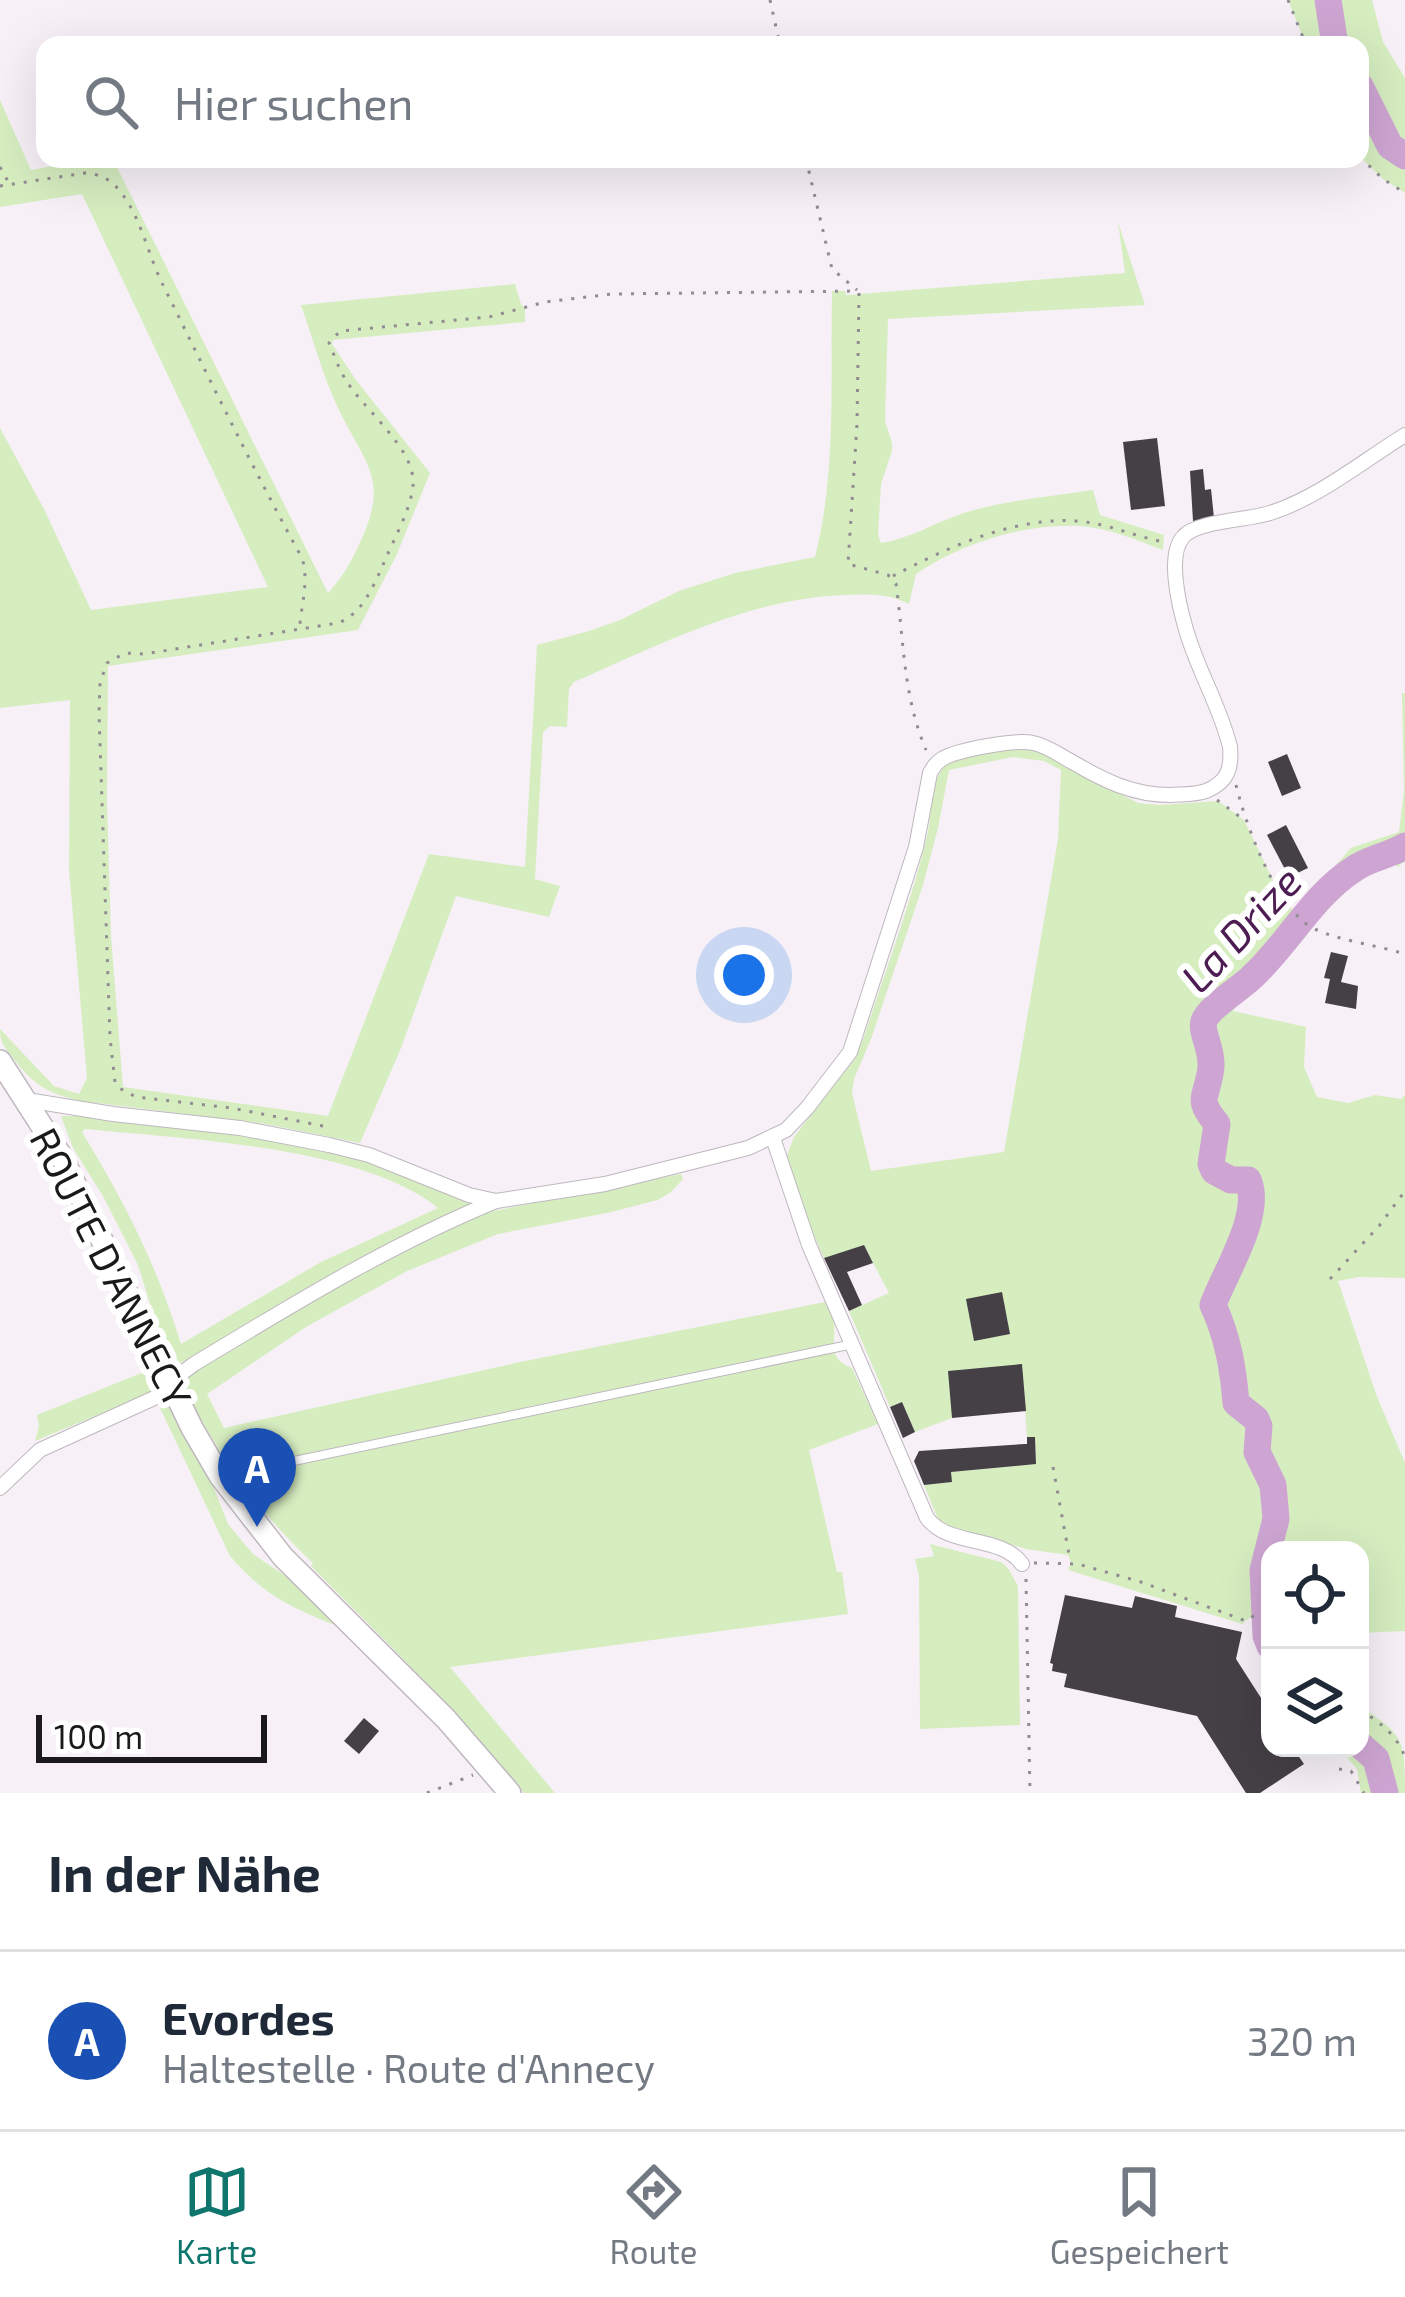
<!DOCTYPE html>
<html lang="de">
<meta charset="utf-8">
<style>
body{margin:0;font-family:"Exo 2",sans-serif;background:#f6f6f7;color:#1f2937}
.controls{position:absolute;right:36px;bottom:36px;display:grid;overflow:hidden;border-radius:24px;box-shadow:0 12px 48px #0002}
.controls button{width:108px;height:108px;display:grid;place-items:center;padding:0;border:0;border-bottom:3px solid #e0e1e3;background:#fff;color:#1f2937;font:60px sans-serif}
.scale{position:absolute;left:36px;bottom:30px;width:231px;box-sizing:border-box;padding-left:12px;border:6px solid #1b191b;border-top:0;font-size:33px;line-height:42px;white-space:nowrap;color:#1b191b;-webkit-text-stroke:9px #fff;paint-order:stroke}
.you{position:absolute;left:744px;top:975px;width:42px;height:42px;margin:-30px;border:9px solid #fff;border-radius:50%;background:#1a73e8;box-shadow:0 0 0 18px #1a73e833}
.badge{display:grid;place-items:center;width:78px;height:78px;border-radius:50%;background:#0f766e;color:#fff;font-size:39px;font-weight:700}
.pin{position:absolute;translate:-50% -99px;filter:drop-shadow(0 3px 6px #0008)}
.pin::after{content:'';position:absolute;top:63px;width:42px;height:36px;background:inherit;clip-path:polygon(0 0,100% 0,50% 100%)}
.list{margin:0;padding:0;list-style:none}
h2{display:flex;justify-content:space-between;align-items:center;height:156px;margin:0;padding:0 48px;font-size:51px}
h2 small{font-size:39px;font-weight:400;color:#747a83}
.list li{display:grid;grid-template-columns:78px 1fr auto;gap:36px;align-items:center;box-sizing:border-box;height:180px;padding:0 48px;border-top:3px solid #e0e1e3}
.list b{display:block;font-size:45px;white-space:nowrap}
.list p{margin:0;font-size:39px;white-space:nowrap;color:#747a83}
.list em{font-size:39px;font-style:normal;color:#747a83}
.icon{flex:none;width:66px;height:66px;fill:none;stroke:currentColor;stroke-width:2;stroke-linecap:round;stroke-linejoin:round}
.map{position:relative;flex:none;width:1405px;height:1793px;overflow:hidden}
.search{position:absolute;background:#fff;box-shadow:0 12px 48px #0002;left:36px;right:36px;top:36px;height:132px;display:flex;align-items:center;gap:30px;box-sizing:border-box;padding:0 42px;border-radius:24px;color:#747a83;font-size:45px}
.sheet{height:336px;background:#fff}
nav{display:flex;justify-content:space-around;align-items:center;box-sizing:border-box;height:168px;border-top:3px solid #e0e1e3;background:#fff;font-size:33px;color:#747a83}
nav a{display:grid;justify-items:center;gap:6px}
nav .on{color:#0f766e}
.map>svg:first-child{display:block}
.green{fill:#d6edc0;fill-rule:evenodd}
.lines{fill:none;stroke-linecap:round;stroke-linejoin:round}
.river{stroke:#cea5d2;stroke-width:27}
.building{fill:#444045}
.lane-casing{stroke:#beb8be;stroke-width:10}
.street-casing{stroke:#beb8be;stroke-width:16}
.secondary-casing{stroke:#beb8be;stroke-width:24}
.path{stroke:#918c91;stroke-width:3;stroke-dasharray:3 9;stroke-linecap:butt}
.lane{stroke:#fff;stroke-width:8}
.street{stroke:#fff;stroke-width:14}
.secondary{stroke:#fff;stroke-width:21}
.labels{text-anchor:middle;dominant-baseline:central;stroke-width:12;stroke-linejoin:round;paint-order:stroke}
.street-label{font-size:39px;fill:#1b191b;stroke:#fff}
.water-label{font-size:42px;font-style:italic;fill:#4d1c53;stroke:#fff}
</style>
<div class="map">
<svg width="1405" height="1793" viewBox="0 0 1405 1793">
<rect width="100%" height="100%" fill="#f7f1f7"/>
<g class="green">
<path d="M1288,0H1372L1383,42L1405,78V193L1383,179L1360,157V45H1306Z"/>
<path d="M0,100L31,170L91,159H113L328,593C341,579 350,564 358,547C390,480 368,469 339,410C323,377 313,339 301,305L515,284L521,304L525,308V322L333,340L332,344L356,380L430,473L397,554L358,630L108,666L107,801L111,936L123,1087L328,1116L429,854L525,867L537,645L589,631L620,620L679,591L735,573L815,557C837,471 830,380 832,291H845L846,295L1125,273L1118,222L1145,305L888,319L885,421L892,443V451L881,484L878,535L881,543C909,539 934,523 961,514C1003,500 1049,497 1093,490L1100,515L1164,535L1163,550C1136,540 1109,528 1080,526C1024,523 962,543 916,574L909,604C887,593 871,594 846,595C750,598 661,644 574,682L569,689L567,727L550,726L543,732L535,879L560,886L549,917L456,896L401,1048L360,1143L266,1124L81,1101C46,1093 34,1085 12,1057C4,1046 0,1043 0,1029L54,1086L79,1094L87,1078L69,870L70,700L0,708V428L45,511L91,610L268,587L82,194L0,207Z"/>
<path d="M1402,693H1405V861L1398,867L1391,863C1382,865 1371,866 1363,870C1330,885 1283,953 1258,982C1249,992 1240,1000 1233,1011L1306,1027L1304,1067L1317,1097L1348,1103L1375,1095L1401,1099L1405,1095V1278L1359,1277L1338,1281L1376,1394L1405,1463V1631L1360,1633V1550H1270V1667L1259,1641L1254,1614L1242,1624L1068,1570L1071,1562L1068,1555L1026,1549L940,1524L924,1485L951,1482V1472L1036,1464L1035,1437H1027L1022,1365L952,1418L915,1432L902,1402L890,1407L849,1311L889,1293L864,1246L824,1258L809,1224L787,1155L794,1137L854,1060L864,1037C885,971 911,904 927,836C934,808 927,777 953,759L1030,747L1138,803L1160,805L1218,801L1244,820L1275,884L1294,912L1351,848L1399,832L1404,790ZM1013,757L1044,761L1061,770L1058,839L1004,1152L871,1171L852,1093L854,1079L871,1039L923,885L938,828L949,770Z"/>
<path d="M61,1116H88L284,1140L376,1162L476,1205L366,1256L177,1365L155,1320L138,1265L104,1198L73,1148ZM85,1129C184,1139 361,1146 438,1208L321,1262L181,1344C156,1263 126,1205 82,1132Z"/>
<path d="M681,1174L683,1179L671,1192L658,1200L607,1213L498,1234L407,1271L306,1327L207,1394L224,1428L520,1362L825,1302C828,1309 833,1315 834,1322C836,1344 826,1357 852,1368L878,1424L809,1450L837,1572H842L848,1614L450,1667L555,1793H524C459,1712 384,1640 311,1566L313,1563C255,1509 221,1457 183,1388L186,1377L324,1289L473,1215Z"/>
<path d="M149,1370L155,1387L151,1393L35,1441L39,1426L37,1415Z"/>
<path d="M169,1405L213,1486L228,1524L253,1554L287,1577L335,1625C288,1606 264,1595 230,1556L160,1408Z"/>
<path d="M930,1544L1001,1562L1008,1568L1018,1586L1020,1725L920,1729L919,1576L915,1559L934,1556Z"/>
<path d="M1360,1706C1405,1736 1405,1740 1405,1793H1361L1357,1769L1339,1748H1360Z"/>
</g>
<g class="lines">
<g class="river">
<path d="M1328,0L1335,45"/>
<path d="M1360,86L1390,146L1405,156"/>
<path d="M1270,1646L1266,1636L1263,1570L1276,1519L1273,1485L1257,1452L1259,1426L1256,1419L1236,1403C1233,1367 1228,1338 1213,1305C1225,1272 1263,1214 1248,1180H1231L1214,1171L1211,1164L1217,1124C1197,1099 1205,1101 1210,1074C1215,1052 1200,1033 1204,1021C1209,1007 1241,988 1252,977C1288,944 1313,895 1354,869C1369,858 1389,856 1405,846"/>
<path d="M1360,1745L1376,1759L1385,1793"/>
</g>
</g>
<g class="building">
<path d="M1157,438L1165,506L1131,510L1123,442Z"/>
<path d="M1203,469L1205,490L1211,489L1214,518L1193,521L1190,471Z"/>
<path d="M1287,754L1301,788L1282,796L1268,762Z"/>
<path d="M1286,825L1308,868L1289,877L1267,835Z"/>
<path d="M1331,952L1348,956L1341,982L1358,986L1356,1009L1325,1003L1330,979L1324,978Z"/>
<path d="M864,1245L873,1263L847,1272L862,1305L849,1311L824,1258Z"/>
<path d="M1002,1292L1010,1334L974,1341L966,1299Z"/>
<path d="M1022,1364L1026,1411L952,1418L948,1371Z"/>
<path d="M902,1402L915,1432L903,1438L890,1407Z"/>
<path d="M1027,1437H1035L1036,1464L951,1472L952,1482L924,1485L914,1461L919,1451L1025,1444H1027Z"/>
<path d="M1065,1595L1132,1608L1135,1596L1177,1606L1175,1617L1242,1632L1236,1659L1270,1712V1748H1293L1304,1764L1260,1793H1246L1197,1716L1064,1687L1067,1674L1052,1671L1053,1664L1050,1663Z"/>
<path d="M364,1718L379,1731L359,1754L344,1741Z"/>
</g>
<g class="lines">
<defs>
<path id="lane" d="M222,1476L853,1344"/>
<g id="street">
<path d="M27,1100L113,1114L240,1128L329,1145L369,1155L469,1195L496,1201L605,1184L748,1148L786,1130L807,1108L850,1052L916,847L930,773C935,765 935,764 942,759C956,750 1016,739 1033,743C1048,746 1061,756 1074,763C1105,781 1133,795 1170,795C1182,794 1195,795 1206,791C1228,782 1232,768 1230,747C1220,705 1196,668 1185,626C1179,605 1167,555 1183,537C1196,521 1249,520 1270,513C1318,498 1363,461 1405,435"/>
<path d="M773,1138L809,1245L927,1518C950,1548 1000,1534 1022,1564"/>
<path d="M170,1382L194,1364C292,1305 389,1245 496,1201"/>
<path d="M0,1488L40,1450L174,1389"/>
</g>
<path id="secondary" d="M0,1061L63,1159L192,1428L220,1476L283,1557L446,1719L510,1793"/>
</defs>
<use href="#lane" class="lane-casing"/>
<use href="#street" class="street-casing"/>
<use href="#secondary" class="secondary-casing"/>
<g class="path">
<path d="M770,0L780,45"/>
<path d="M1288,0L1306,45"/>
<path d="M1360,157L1383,179L1405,193"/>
<path d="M806,159L832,269L857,290"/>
<path d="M0,167L10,185"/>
<path d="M0,186L85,173C102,174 113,181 123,195C142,221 149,258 164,287C209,378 253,469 302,558C309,581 302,601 300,624L295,628"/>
<path d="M859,293L857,424L848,564L888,575L896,584C904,641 903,696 926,750"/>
<path d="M893,576C950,546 1026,511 1092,523C1116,527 1140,538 1165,542"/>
<path d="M1236,785C1245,823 1277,912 1315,929C1340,941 1377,945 1405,954"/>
<path d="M1217,800L1243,819"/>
<path d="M323,1126L232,1108L136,1097L119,1088L115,1082L110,1038L99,713L100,683L107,663L125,653L144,654L338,623C362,614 373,587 383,565C393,540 410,512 413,486C417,449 362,409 344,377C338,367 334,354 329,343L340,331L489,317L545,302L612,294L858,291"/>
<path d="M1330,1279L1379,1226L1405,1191"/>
<path d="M1053,1467L1070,1560"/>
<path d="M1034,1563L1078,1564L1141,1582L1246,1621L1255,1615L1270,1617"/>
<path d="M1026,1579L1030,1793"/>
<path d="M1360,1710C1381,1723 1396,1734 1405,1757"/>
<path d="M1339,1769L1351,1771L1364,1793"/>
<path d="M427,1793L473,1775"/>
</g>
<use href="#lane" class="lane"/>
<use href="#street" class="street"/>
<use href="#secondary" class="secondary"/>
</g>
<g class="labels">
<g class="street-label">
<text transform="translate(112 1267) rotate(63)">ROUTE D'ANNECY</text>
</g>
<g class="water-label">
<text transform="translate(1240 928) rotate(-47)">La Drize</text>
</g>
</g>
</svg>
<div class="controls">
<button><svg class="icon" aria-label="locate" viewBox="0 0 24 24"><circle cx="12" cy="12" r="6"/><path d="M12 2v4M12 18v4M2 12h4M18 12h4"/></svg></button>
<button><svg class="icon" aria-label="layers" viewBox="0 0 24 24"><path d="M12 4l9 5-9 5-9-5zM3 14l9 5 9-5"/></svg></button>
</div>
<div class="scale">100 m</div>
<div class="you"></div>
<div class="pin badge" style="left:257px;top:1527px;background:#1a4fb4">A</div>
<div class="search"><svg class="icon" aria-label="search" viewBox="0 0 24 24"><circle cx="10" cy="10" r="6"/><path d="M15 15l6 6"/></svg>Hier suchen</div>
</div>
<section class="sheet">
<h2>In der Nähe<small></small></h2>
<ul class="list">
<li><span class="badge" style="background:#1a4fb4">A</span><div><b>Evordes</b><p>Haltestelle · Route d'Annecy</p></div><em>320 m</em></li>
</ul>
</section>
<nav>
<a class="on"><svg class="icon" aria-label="map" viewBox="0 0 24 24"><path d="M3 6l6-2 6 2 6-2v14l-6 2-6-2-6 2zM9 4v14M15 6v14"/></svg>Karte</a>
<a><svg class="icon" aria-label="directions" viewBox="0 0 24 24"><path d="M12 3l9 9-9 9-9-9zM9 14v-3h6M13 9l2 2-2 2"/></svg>Route</a>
<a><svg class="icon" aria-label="saved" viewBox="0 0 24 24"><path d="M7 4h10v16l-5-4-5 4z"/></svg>Gespeichert</a>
</nav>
